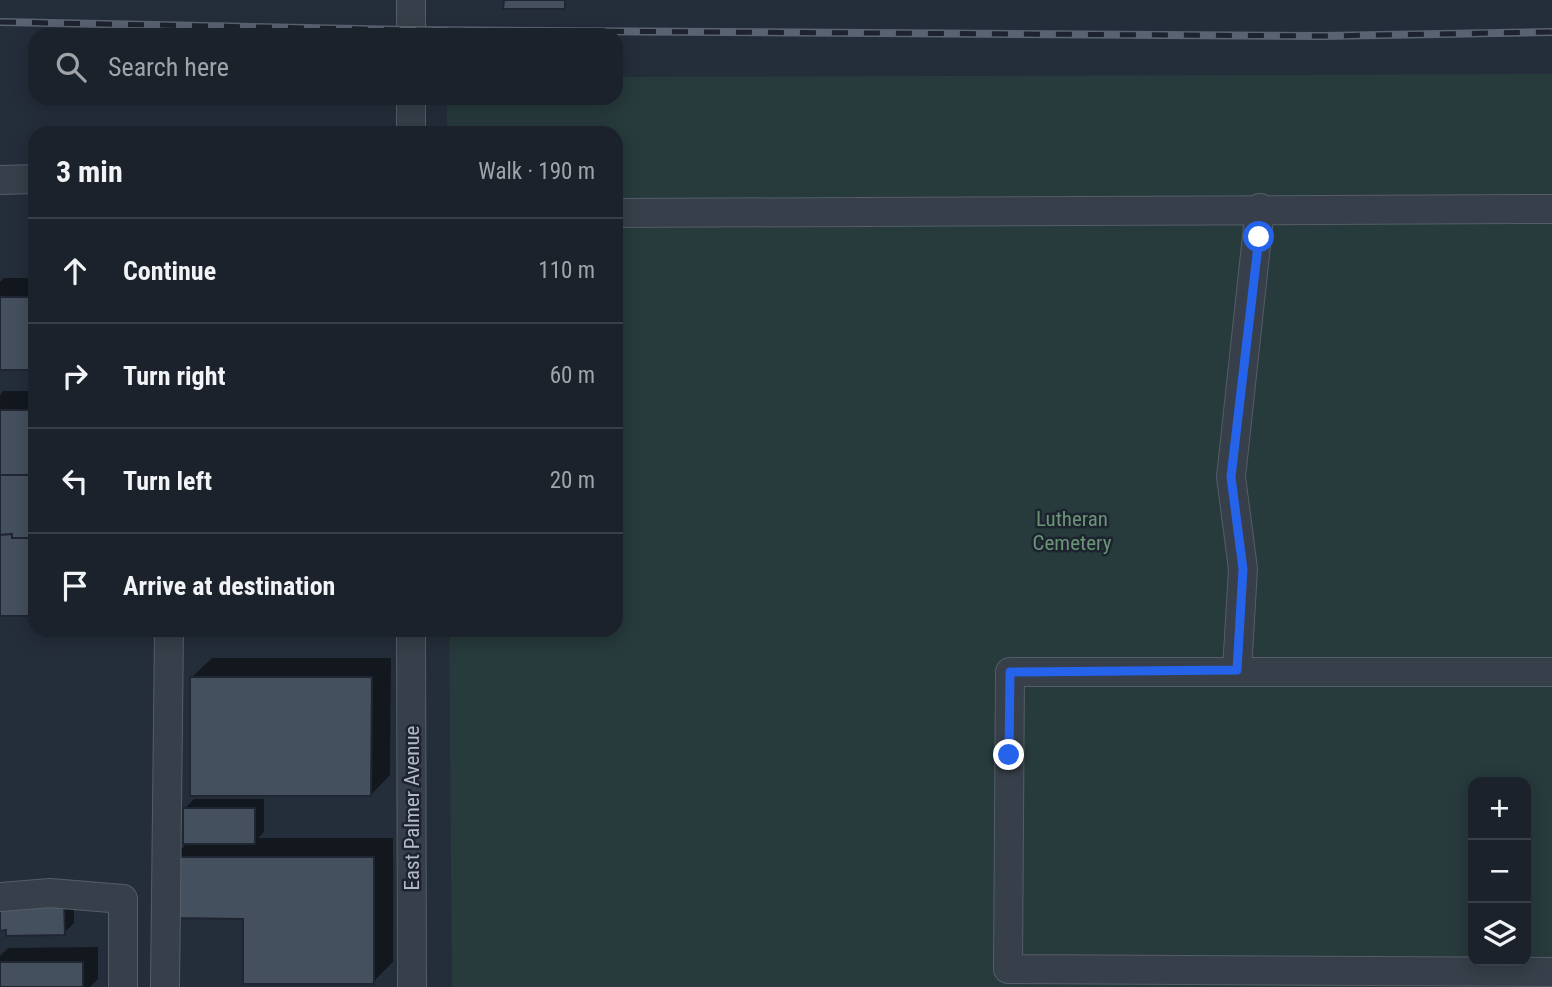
<!DOCTYPE html>
<meta charset="utf-8">
<style>
body{margin:0;font-family:"Roboto Condensed",sans-serif;background:#282f38;color:#f1f3f6}
.controls{position:absolute;right:21px;bottom:21px;display:grid;overflow:hidden;border-radius:14px;box-shadow:0 4px 18px #0003}
.controls button{width:63px;height:63px;display:grid;place-items:center;padding:0;border:0;border-bottom:2px solid #393f48;background:#1b222c;color:#f1f3f6;font:35px sans-serif}
.stop{position:absolute;width:21px;height:21px;margin:-16px;border:5px solid #2563eb;border-radius:50%;background:#fff}
.stop.end{background:#2563eb;border-color:#fff;box-shadow:0 2px 7px #0008}
.list{margin:0;padding:0;list-style:none}
h2{display:flex;justify-content:space-between;align-items:center;height:91px;margin:0;padding:0 28px;font-size:30px}
h2 small{font-size:23px;font-weight:400;color:#a0a4a9}
.list li{display:grid;grid-template-columns:46px 1fr auto;gap:21px;align-items:center;box-sizing:border-box;height:105px;padding:0 28px;border-top:2px solid #393f48}
.list b{display:block;font-size:26px;white-space:nowrap}
.list em{font-size:23px;font-style:normal;color:#a0a4a9}
.icon{flex:none;width:38px;height:38px;fill:none;stroke:currentColor;stroke-width:2;stroke-linecap:round;stroke-linejoin:round}
.map{position:relative;flex:none;width:1552px;height:987px;overflow:hidden}
.search{position:absolute;background:#1b222c;box-shadow:0 4px 18px #0003;left:28px;top:28px;width:595px;height:77px;display:flex;align-items:center;gap:18px;box-sizing:border-box;padding:0 24px;border-radius:21px;color:#a0a4a9;font-size:26px}
.panel{position:absolute;background:#1b222c;box-shadow:0 4px 18px #0003;left:28px;top:126px;width:595px;height:511px;border-radius:21px}
.map>svg:first-child{display:block}
.green{fill:#273a3c;fill-rule:evenodd}
.shadow{fill:#0007}
.building{fill:#45505e;stroke:#1f2631;stroke-width:2}
.lines{fill:none;stroke-linecap:round;stroke-linejoin:round}
.minor-casing{stroke:#555d68;stroke-width:30}
.minor{stroke:#373f4a;stroke-width:28}
.rail-casing{stroke:#5a6371;stroke-width:8}
.rail{stroke:#1d242f;stroke-width:5;stroke-dasharray:16;stroke-linecap:butt}
.route{stroke:#2563eb;stroke-width:9}
.labels{text-anchor:middle;dominant-baseline:central;stroke-width:5;stroke-linejoin:round;paint-order:stroke}
.park-label{font-size:21px;fill:#6b9576;stroke:#1d242f}
.street-label{font-size:21px;fill:#b3bac6;stroke:#1d242f}
</style>
<div class="map">
<svg width="1552" height="987" viewBox="0 0 1552 987">
<rect width="100%" height="100%" fill="#242d3a"/>
<path class="green" d="M1552,74V987H452L449,630H616V133H447V104H507V98H616V77ZM1473,782H1526V961H1473Z"/>
<g class="shadow">
<path d="M4,278H35V368H0V282Z"/>
<path d="M3,391H35V614H0V395Z"/>
<path d="M212,658H391L390,775L371,795L192,677Z"/>
<path d="M194,799H264V832L258,838H393V962L373,982L245,917L173,858L188,842L184,809Z"/>
<path d="M74,894V923L64,933L0,929Z"/>
<path d="M98,947V979L90,987H0V956L8,948Z"/>
</g>
<g class="building">
<path d="M504,0H565V9H503Z"/>
<rect x="0" y="297" width="35" height="73"/>
<rect x="0" y="410" width="35" height="65"/>
<path d="M0,475H35V538H12V534L0,535Z"/>
<path d="M12,534V538H35V616H0V535Z"/>
<path d="M233,630H374V632L233,633Z"/>
<path d="M190,677H372L371,796H190Z"/>
<rect x="183" y="808" width="72" height="36"/>
<path d="M171,857H374V984H243V919L171,918Z"/>
<path d="M64,903L65,935L6,936V930L0,931V904Z"/>
<rect x="0" y="962" width="83" height="25"/>
</g>
<g class="lines">
<defs>
<g id="minor">
<path d="M411,35V0"/>
<path d="M411,133V98"/>
<path d="M0,180L35,179"/>
<path d="M616,213L1552,209"/>
<path d="M411,630L412,987"/>
<path d="M1237,670L1243,569L1231,477L1260,208"/>
<path d="M1552,672H1010L1008,969L1552,972"/>
<path d="M0,897L50,893L123,899V987"/>
<path d="M165,987L169,630"/>
</g>
</defs>
<use href="#minor" class="minor-casing"/>
<use href="#minor" class="minor"/>
<defs>
<path id="rail" d="M0,22L411,30L1323,36L1552,32"/>
</defs>
<use href="#rail" class="rail-casing"/>
<use href="#rail" class="rail"/>
</g>
<g class="lines">
<path class="route" d="M1009,755L1010,672L1237,670L1243,569L1231,477L1259,237"/>
</g>
<g class="labels">
<g class="park-label">
<text x="1072" y="519">Lutheran<tspan x="1072" dy="24">Cemetery</tspan></text>
</g>
<g class="street-label">
<text transform="translate(412 808) rotate(-90)">East Palmer Avenue</text>
</g>
</g>
</svg>
<div class="controls">
<button>+</button>
<button>−</button>
<button><svg class="icon" aria-label="layers" viewBox="0 0 24 24"><path d="M12 4l9 5-9 5-9-5zM3 14l9 5 9-5"/></svg></button>
</div>
<div class="stop" style="left:1259px;top:237px"></div>
<div class="stop end" style="left:1009px;top:755px"></div>
<div class="search"><svg class="icon" aria-label="search" viewBox="0 0 24 24"><circle cx="10" cy="10" r="6"/><path d="M15 15l6 6"/></svg>Search here</div>
<section class="panel">
<h2>3 min<small>Walk · 190 m</small></h2>
<ul class="list">
<li><svg class="icon" aria-label="ahead" viewBox="0 0 24 24"><path d="M12 20V5M6 11l6-6 6 6"/></svg><div><b>Continue</b></div><em>110 m</em></li>
<li><svg class="icon" aria-label="right" viewBox="0 0 24 24"><path d="M7 20v-9h11M14 6l5 5-5 5"/></svg><div><b>Turn right</b></div><em>60 m</em></li>
<li><svg class="icon" aria-label="left" viewBox="0 0 24 24"><path d="M17 20v-9H6M10 6l-5 5 5 5"/></svg><div><b>Turn left</b></div><em>20 m</em></li>
<li><svg class="icon" aria-label="arrive" viewBox="0 0 24 24"><path d="M6 21V4h12l-3 4 3 4H6"/></svg><div><b>Arrive at destination</b></div></li>
</ul>
</section>
</div>
